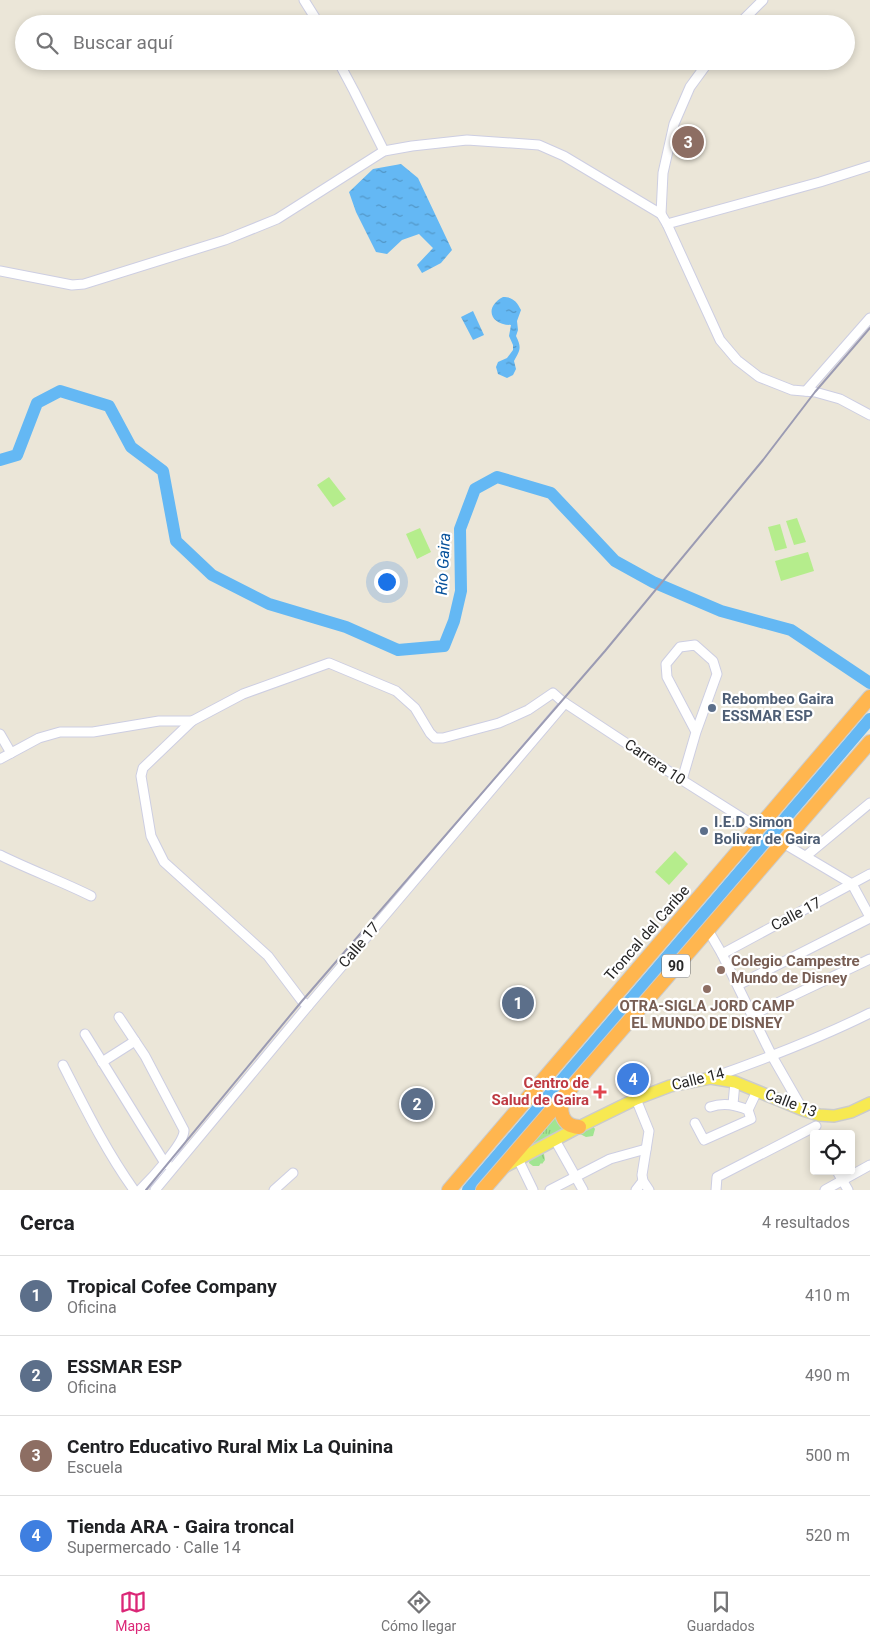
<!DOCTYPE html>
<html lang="es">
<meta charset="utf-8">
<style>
body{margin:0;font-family:Roboto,sans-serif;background:#f2f2f2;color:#202124}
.controls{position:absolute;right:15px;bottom:15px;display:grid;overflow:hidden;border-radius:5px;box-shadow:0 2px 8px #0003}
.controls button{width:45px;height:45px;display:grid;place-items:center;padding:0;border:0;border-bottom:1px solid #e0e0e0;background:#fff;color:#202124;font:25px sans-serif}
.you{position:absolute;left:386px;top:581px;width:18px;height:18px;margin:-12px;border:4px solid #fff;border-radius:50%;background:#1a73e8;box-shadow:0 0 0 8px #1a73e833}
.badge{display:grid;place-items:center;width:32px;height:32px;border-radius:50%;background:#db2777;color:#fff;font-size:16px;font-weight:700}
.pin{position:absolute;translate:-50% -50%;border:2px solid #fff;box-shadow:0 1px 5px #0006}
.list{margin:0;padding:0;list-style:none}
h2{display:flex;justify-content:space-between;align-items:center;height:65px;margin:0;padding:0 20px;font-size:21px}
h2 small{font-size:16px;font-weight:400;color:#757577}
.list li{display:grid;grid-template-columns:32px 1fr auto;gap:15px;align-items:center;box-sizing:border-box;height:80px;padding:0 20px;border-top:1px solid #e0e0e0}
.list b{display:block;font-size:19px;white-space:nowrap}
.list p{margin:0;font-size:16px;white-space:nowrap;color:#757577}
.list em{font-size:16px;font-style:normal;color:#757577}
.icon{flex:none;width:28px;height:28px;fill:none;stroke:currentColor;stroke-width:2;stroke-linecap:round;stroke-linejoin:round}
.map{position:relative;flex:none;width:870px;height:1190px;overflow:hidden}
.search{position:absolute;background:#fff;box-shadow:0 2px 8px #0003;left:15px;right:15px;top:15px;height:55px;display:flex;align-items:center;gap:12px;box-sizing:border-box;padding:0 18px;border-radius:28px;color:#757577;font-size:19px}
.sheet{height:385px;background:#fff}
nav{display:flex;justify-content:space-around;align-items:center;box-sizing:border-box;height:70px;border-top:1px solid #e0e0e0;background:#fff;font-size:14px;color:#757577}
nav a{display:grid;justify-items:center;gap:2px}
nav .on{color:#db2777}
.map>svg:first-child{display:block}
.grass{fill:url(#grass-tufts)}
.pitch{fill:#b5ed8c}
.water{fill:url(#water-ripples)}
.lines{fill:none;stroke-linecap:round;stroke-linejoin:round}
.river{stroke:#64b8f4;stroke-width:12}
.minor-casing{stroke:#cdcee2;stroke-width:11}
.major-casing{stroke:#cbcbcb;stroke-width:14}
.highway-casing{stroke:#cbcbcb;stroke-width:16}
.minor{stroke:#fff;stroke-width:9}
.major{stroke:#f7e951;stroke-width:11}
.highway{stroke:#ffb64f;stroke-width:14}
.rail{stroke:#9b9bb3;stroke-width:2}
.service-dot{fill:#5c6f8a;stroke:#fff;stroke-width:2}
.education-dot{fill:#8d6e63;stroke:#fff;stroke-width:2}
.health-dot{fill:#e0444e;stroke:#fff;stroke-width:2}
.labels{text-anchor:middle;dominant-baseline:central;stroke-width:4.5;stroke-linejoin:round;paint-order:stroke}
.shield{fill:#fff;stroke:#686868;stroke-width:1}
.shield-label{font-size:14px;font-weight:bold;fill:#272727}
.service-label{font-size:15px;font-weight:bold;fill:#4e5e75;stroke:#fff;text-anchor:start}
.street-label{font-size:15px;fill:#272727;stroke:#fff}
.education-label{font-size:15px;font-weight:bold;fill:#785e54;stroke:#fff;text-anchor:start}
.health-label{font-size:15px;font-weight:bold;fill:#be3a42;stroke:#fff;text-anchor:end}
.water-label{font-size:16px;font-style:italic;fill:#07529c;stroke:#fff}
</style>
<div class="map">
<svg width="870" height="1190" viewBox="0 0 870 1190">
<defs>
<pattern id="grass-tufts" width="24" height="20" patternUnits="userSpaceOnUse" patternTransform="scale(1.25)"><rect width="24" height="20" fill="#a1e591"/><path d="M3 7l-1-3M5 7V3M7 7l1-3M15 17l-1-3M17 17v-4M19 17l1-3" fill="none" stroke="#8bc47d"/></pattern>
<pattern id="water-ripples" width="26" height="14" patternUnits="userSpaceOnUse" patternTransform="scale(1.25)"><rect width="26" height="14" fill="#64b8f4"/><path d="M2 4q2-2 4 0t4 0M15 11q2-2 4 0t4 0" fill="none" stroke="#5296c6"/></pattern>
</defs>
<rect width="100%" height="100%" fill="#ebe6d8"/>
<g class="grass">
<path d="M556,1109L569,1129L521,1149Z"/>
<path d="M593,1126L595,1129L593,1136L586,1137L580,1134V1130Z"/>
<path d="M540,1153L544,1154L545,1160L542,1164L541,1163L539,1166H533L529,1163L530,1158Z"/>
</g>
<g class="pitch">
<path d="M329,477L346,499L333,507L317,485Z"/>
<path d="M797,518L806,542L794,545L786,521Z"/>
<path d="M780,524L787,548L775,551L768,527Z"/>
<path d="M420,528L431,552L417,559L406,534Z"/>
<path d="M808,552L814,571L781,581L775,561Z"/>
<path d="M675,851L688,864L669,885L655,872Z"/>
</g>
<g class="water">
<path d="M401,164L418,178L452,250L441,263L422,273L417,265L433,248L419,234L402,240L387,254L376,252L356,212L349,192L373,169Z"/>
<path d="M503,297C513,297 517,302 521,310L517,321L518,330L516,336C522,348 520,350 514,361L516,369L513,375L507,378L498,374L496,367L498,362L507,358L513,350V345L509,336L511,325C490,325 484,307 503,297Z"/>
<path d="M473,311L484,335L473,340L461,317Z"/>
</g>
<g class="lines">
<g class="river">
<path d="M0,460L17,455L37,403L60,391L109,406L131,447L163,471L176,541L212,575L269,604L346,627L398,650L444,646L454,621L461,591L460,529L475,489L497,477L551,493L615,561L653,582L721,611L791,630L870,683"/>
<path d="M468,1190L870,719"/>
</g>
<defs>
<g id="minor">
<path d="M304,0L319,24"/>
<path d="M739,24L763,0"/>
<path d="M338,61L354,91L384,151"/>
<path d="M661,214L663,173L674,124L690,87L709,61"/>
<path d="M667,224L820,182L870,166"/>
<path d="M0,271L72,285L84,284L225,240L277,219L384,151L412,146L467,140L539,145L564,156L661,214L667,224L720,340L737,360L759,377L792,390L815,392L840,399L870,415"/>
<path d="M806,391L870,318"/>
<path d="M192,721L143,768L141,776L151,836L164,862L268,956L302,1001L308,1006"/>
<path d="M0,734L11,753"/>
<path d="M0,759L39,738L60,732H93L159,721H192L243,694L329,663L396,691L415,708L430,733L435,738H443L499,723L528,710L553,693L562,701L682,780L758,828"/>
<path d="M682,780L696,732L717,674L713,661L695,645L680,647L666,664L667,677L696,732"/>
<path d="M783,843L852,884L870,917"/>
<path d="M0,855C30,870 61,881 91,896"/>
<path d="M806,856L870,803"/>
<path d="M708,930L722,954L772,1056L803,1110"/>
<path d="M722,954L870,874"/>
<path d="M738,985L870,918"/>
<path d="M752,1015L870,959"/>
<path d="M119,1017L145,1056L184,1130C185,1143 150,1180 140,1190"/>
<path d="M85,1034L163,1160L168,1165"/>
<path d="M102,1062L135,1041"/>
<path d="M63,1065C85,1108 106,1151 134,1190"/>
<path d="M711,1078C765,1059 818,1039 870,1013"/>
<path d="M636,1099L649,1131L642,1175L643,1181L649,1190"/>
<path d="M733,1104L735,1082"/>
<path d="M748,1110L757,1091"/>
<path d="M695,1123L704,1140L751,1119L748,1110C736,1105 724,1102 710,1107"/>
<path d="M555,1140L583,1190"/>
<path d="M518,1159L533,1190"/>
<path d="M837,1171L848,1190"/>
<path d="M155,1190L308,1006L565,703"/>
<path d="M274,1190L293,1173"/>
<path d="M550,1190L610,1159L646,1149"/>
<path d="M636,1190L643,1181"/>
<path d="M716,1190L717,1177L816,1126"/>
<path d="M825,1190L870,1165"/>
</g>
<path id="major" d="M506,1166L579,1127L636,1099L670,1086L711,1078L735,1082L803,1110L819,1115L834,1116L851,1112L870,1103"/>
<g id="highway">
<path d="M564,1097C558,1111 562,1126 579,1127"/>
<path d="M449,1190L870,697"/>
<path d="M483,1190L870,742"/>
</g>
</defs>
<use href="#minor" class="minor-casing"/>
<use href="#major" class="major-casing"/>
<use href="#highway" class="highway-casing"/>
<use href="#minor" class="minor"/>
<use href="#major" class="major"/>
<use href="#highway" class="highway"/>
<path class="rail" d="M146,1190L302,1001L605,651L763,460L815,392L870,328"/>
</g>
<g class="service-dot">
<circle cx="712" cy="708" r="5"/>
<circle cx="704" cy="831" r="5"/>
</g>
<g class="education-dot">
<circle cx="721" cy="970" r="5"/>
<circle cx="707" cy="989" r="5"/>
</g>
<path class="health-dot" d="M597.5 1084.5h5v5h5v5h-5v5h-5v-5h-5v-5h5z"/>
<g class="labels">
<rect class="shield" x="662" y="954.5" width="28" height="23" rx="4"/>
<g class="shield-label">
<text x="676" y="966">90</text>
</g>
<g class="service-label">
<text x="722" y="699">Rebombeo Gaira<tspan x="722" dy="17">ESSMAR ESP</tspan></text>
<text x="714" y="822">I.E.D Simon<tspan x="714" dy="17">Bolivar de Gaira</tspan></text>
</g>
<g class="street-label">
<text transform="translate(655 762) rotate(34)">Carrera 10</text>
<text transform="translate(796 914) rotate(-28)">Calle 17</text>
<text transform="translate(647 933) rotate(-49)">Troncal del Caribe</text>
<text transform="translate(359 945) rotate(-50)">Calle 17</text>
<text transform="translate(698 1079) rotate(-14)">Calle 14</text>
<text transform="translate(791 1103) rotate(21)">Calle 13</text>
</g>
<g class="education-label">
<text x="731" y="961">Colegio Campestre<tspan x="731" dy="17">Mundo de Disney</tspan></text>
<text x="707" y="1006" text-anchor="middle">OTRA-SIGLA JORD CAMP<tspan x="707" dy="17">EL MUNDO DE DISNEY</tspan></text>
</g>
<g class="health-label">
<text x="589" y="1083">Centro de<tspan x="589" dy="17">Salud de Gaira</tspan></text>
</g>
<g class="water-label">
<text transform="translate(443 564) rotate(-87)">Río Gaira</text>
</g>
</g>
</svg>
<div class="controls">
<button><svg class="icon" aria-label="locate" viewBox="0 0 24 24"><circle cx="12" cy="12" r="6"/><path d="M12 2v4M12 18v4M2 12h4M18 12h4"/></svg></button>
</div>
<div class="you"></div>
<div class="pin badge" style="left:518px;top:1003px;background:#5c6f8a">1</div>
<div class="pin badge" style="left:417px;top:1104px;background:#5c6f8a">2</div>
<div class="pin badge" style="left:688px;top:142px;background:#8d6e63">3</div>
<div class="pin badge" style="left:633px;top:1079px;background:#3f7fe0">4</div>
<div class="search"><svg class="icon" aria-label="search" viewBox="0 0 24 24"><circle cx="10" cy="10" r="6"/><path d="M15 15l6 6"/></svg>Buscar aquí</div>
</div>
<section class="sheet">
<h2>Cerca<small>4 resultados</small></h2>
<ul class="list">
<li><span class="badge" style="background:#5c6f8a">1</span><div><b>Tropical Cofee Company</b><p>Oficina</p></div><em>410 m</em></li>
<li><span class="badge" style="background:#5c6f8a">2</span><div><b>ESSMAR ESP</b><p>Oficina</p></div><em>490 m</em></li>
<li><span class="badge" style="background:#8d6e63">3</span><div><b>Centro Educativo Rural Mix La Quinina</b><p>Escuela</p></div><em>500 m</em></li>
<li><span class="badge" style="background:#3f7fe0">4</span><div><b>Tienda ARA - Gaira troncal</b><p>Supermercado · Calle 14</p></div><em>520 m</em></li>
</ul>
</section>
<nav>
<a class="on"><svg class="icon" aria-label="map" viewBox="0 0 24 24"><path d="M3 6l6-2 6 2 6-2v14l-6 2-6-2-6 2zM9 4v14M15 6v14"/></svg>Mapa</a>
<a><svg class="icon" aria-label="directions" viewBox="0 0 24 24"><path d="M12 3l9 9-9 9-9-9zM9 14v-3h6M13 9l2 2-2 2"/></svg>Cómo llegar</a>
<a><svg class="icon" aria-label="saved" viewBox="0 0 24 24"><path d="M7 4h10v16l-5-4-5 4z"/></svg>Guardados</a>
</nav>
